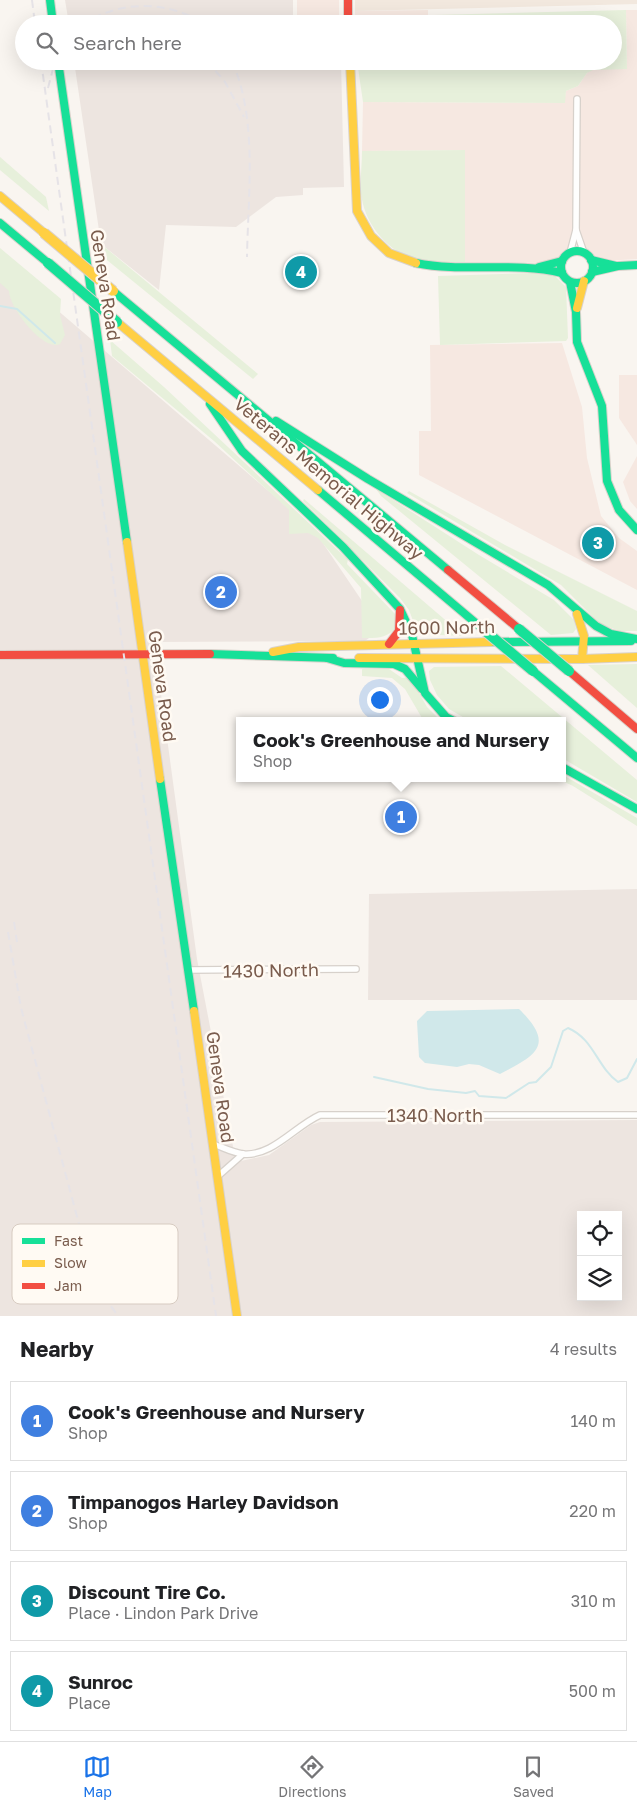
<!DOCTYPE html>
<meta charset="utf-8">
<style>
body{margin:0;font-family:"Golos Text",sans-serif;background:#f2f2f2;color:#202124}
.controls{position:absolute;right:15px;bottom:15px;display:grid;overflow:hidden;border-radius:0px;box-shadow:0 5px 20px #0002}
.controls button{width:45px;height:45px;display:grid;place-items:center;padding:0;border:0;border-bottom:1px solid #e0e0e0;background:#fff;color:#202124;font:25px sans-serif}
.you{position:absolute;left:379px;top:699px;width:18px;height:18px;margin:-12px;border:4px solid #fff;border-radius:50%;background:#1a73e8;box-shadow:0 0 0 8px #1a73e833}
.badge{display:grid;place-items:center;width:32px;height:32px;border-radius:50%;background:#1a73e8;color:#fff;font-size:16px;font-weight:700}
.pin{position:absolute;translate:-50% -50%;border:2px solid #fff;box-shadow:0 1px 5px #0006}
.popup{position:absolute;left:236px;top:717px;width:330px;height:65px;box-sizing:border-box;display:grid;place-content:center;border-radius:0px;background:#fff;filter:drop-shadow(0 1px 4px #0005);font-size:16px;white-space:nowrap;color:#757577}
.popup b{font-size:19px;color:#202124}
.popup::after{content:'';position:absolute;left:50%;top:100%;margin-left:-10px;border:10px solid transparent;border-top-color:#fff}
.list{margin:0;padding:0;list-style:none}
h2{display:flex;justify-content:space-between;align-items:center;height:65px;margin:0;padding:0 20px;font-size:21px}
h2 small{font-size:16px;font-weight:400;color:#757577}
.list li{display:grid;grid-template-columns:32px 1fr auto;gap:15px;align-items:center;box-sizing:border-box;height:80px;margin:0 10px 10px;padding:0 10px;border:1px solid #e0e0e0;border-radius:0px}
.list b{display:block;font-size:19px;white-space:nowrap}
.list p{margin:0;font-size:16px;white-space:nowrap;color:#757577}
.list em{font-size:16px;font-style:normal;color:#757577}
.icon{flex:none;width:28px;height:28px;fill:none;stroke:currentColor;stroke-width:2;stroke-linecap:round;stroke-linejoin:round}
.map{position:relative;flex:none;width:637px;height:1316px;overflow:hidden}
.search{position:absolute;background:#fff;box-shadow:0 5px 20px #0002;left:15px;right:15px;top:15px;height:55px;display:flex;align-items:center;gap:12px;box-sizing:border-box;padding:0 18px;border-radius:28px;color:#757577;font-size:19px}
.sheet{height:425px;background:#fff}
nav{display:flex;justify-content:space-around;align-items:center;box-sizing:border-box;height:70px;border-top:1px solid #e0e0e0;background:#fff;font-size:14px;color:#757577}
nav a{display:grid;justify-items:center;gap:2px}
nav .on{color:#1a73e8}
.map>svg:first-child{display:block}
.residential{fill:#f2e8de}
.commercial{fill:#f6e8e1}
.industrial{fill:#ede5e0;fill-rule:evenodd}
.green{fill:#e7f0db}
.water{fill:#d0e8ea}
.lines{fill:none;stroke-linecap:round;stroke-linejoin:round}
.stream{stroke:#d0e8ea;stroke-width:2}
.street-casing{stroke:#d7d1cb;stroke-width:8}
.fast-casing{stroke:#d9d2cb;stroke-width:10}
.slow-casing{stroke:#d9d2cb;stroke-width:10}
.jam-casing{stroke:#d9d2cb;stroke-width:10}
.street{stroke:#fefefd;stroke-width:5.5}
.fast{stroke:#16e098;stroke-width:8}
.slow{stroke:#ffcf43;stroke-width:8}
.jam{stroke:#f24e42;stroke-width:8}
.rail{stroke:#e6e3e7;stroke-width:2;stroke-dasharray:8 5;stroke-linecap:butt}
.fast-bridge-casing{stroke:#dad1cc;stroke-width:12;stroke-linecap:butt}
.slow-bridge-casing{stroke:#dad1cc;stroke-width:12;stroke-linecap:butt}
.fast-bridge{stroke:#16e098;stroke-width:10}
.slow-bridge{stroke:#ffcf43;stroke-width:10}
.labels{text-anchor:middle;dominant-baseline:central;stroke-width:5;stroke-linejoin:round;paint-order:stroke}
.street-label{font-size:18px;fill:#7a5c4d;stroke:#fffaf3}
.key{fill:#fffaf3;stroke:#d7cbc1;stroke-width:1}
.key-label{font-size:14px;fill:#7a5c4d}
</style>
<div class="map">
<svg width="637" height="1316" viewBox="0 0 637 1316">
<rect width="100%" height="100%" fill="#f9f5f0"/>
<path class="residential" d="M355,0H637V4L355,11Z"/>
<g class="commercial">
<rect x="297" y="0" width="42" height="24"/>
<path d="M428,10V24H355V11Z"/>
<path d="M626,10H637V259L604,261L589,254L582,240H571L566,253L547,263L465,262L464,150L362,151L363,102L564,103L566,91L578,86L587,73L593,69H627Z"/>
<path d="M562,343L582,407L587,458L601,516L619,538L637,551V590L419,475V431H431L430,345Z"/>
<path d="M619,375H637V445L619,418Z"/>
<path d="M637,456V509L630,501L623,482Z"/>
</g>
<g class="industrial">
<path d="M65,0H293V24H69Z"/>
<path d="M74,61H341L344,187L303,188V195L276,197L236,227L166,225L159,290L101,244Z"/>
<path d="M0,261L314,530L381,629L365,641L154,642L197,959L236,1162L269,1155L311,1125L320,1122L637,1120V1316H0ZM581,1215H618V1297H581Z"/>
<path d="M637,889V1000H368L369,894Z"/>
</g>
<g class="green">
<path d="M626,10L627,69L593,70L587,73L578,86L566,91L565,103L363,102L357,61H613V24H434V15Z"/>
<path d="M465,150V262C448,262 430,263 414,259C386,250 364,223 361,193C360,179 362,164 362,151Z"/>
<path d="M0,157L46,197L49,211L0,170Z"/>
<path d="M101,244L258,374L253,379L102,256Z"/>
<path d="M0,248L61,299L60,315L65,335L60,344C43,352 9,307 9,291L0,283Z"/>
<path d="M532,273L553,274L566,287L568,338L566,341L440,345L438,276Z"/>
<path d="M110,340L164,387L343,555L348,559L347,564L396,615L397,626C387,639 377,638 362,638L361,588L318,538L308,533L289,534V510L214,441L112,356Z"/>
<path d="M376,489L479,555L554,600L574,620L576,629L573,633L551,635L381,496Z"/>
<path d="M409,491L505,545L637,611V631H620L600,624L561,585L407,493Z"/>
<path d="M304,499L464,636L418,634L409,610L400,598L303,501Z"/>
<path d="M637,664V708L588,665Z"/>
<path d="M501,666L637,780V802L562,758V721L468,720L449,709L437,695L430,680L429,671L434,667Z"/>
<path d="M362,669H389L402,678L410,677L427,707L441,721H425L422,718L405,689L392,678L362,676Z"/>
<path d="M563,775L637,818V826L573,786L556,778H562Z"/>
</g>
<path class="water" d="M519,1009C556,1045 536,1055 500,1074L479,1065L469,1064L457,1067L425,1063L419,1057L417,1021L427,1011Z"/>
<g class="lines">
<g class="stream">
<path d="M0,306L17,309L55,343"/>
<path d="M374,1077L428,1089L466,1093L475,1091L479,1096L506,1098L529,1083L536,1082L551,1067L563,1031L568,1028C594,1039 597,1067 618,1082L627,1078L637,1059"/>
</g>
<defs>
<g id="street">
<path d="M576,230L584,253"/>
<path d="M570,253L576,230L577,99"/>
<path d="M187,970L356,969"/>
<path d="M213,1144C222,1147 233,1153 243,1154C272,1157 295,1126 320,1115H637"/>
<path d="M217,1177L243,1154"/>
</g>
<g id="fast">
<path d="M50,0L53,24"/>
<path d="M58,61L127,542"/>
<path d="M0,223L48,263"/>
<circle cx="577" cy="267" r="16"/>
<path d="M591,260L616,266"/>
<path d="M416,263C464,273 514,261 562,273"/>
<path d="M539,267L562,261"/>
<path d="M592,272L618,266L637,265"/>
<path d="M570,282L576,312L577,342L602,406L607,481L619,510L637,530"/>
<path d="M113,291L448,570"/>
<path d="M210,404L242,451L343,547L400,609L412,635L425,693L446,717L454,721"/>
<path d="M276,421L368,479L548,585L596,626L611,634L637,639"/>
<path d="M318,490L484,630"/>
<path d="M491,642L631,641"/>
<path d="M210,654L333,658"/>
<path d="M327,658L344,663L394,664L405,669L422,689"/>
<path d="M533,671L637,758"/>
<path d="M562,767L637,809"/>
<path d="M160,779L194,1011"/>
</g>
<g id="slow">
<path d="M350,61L357,211L371,236L389,253L416,263"/>
<path d="M0,196L44,233"/>
<path d="M577,308L584,281"/>
<path d="M117,322L318,490"/>
<path d="M127,542L160,779"/>
<path d="M577,614L584,636L582,659"/>
<path d="M273,652L299,647L491,642"/>
<path d="M359,658L582,659L637,657"/>
<path d="M194,1011L237,1316"/>
</g>
<g id="jam">
<path d="M348,0V24"/>
<path d="M448,570L519,629"/>
<path d="M389,644L399,631L400,610"/>
<path d="M0,655L210,654"/>
<path d="M569,671L637,729"/>
</g>
</defs>
<use href="#street" class="street-casing"/>
<use href="#fast" class="fast-casing"/>
<use href="#slow" class="slow-casing"/>
<use href="#jam" class="jam-casing"/>
<use href="#street" class="street"/>
<use href="#fast" class="fast"/>
<use href="#slow" class="slow"/>
<use href="#jam" class="jam"/>
<g class="rail">
<path d="M32,0L35,24"/>
<path d="M82,24C123,0 165,0 206,24"/>
<path d="M41,61L216,1316"/>
<path d="M207,61L225,82L244,117"/>
<path d="M232,61C258,120 248,194 247,257"/>
<path d="M48,88L55,61"/>
<path d="M14,922L17,942"/>
<path d="M8,932L21,1008L90,1265L101,1292L118,1316"/>
</g>
<defs>
<g id="fast-bridge">
<path d="M48,263L117,322"/>
<path d="M519,629L569,671"/>
<path d="M484,630L533,671"/>
</g>
<path id="slow-bridge" d="M44,233L113,291"/>
</defs>
<use href="#fast-bridge" class="fast-bridge-casing"/>
<use href="#slow-bridge" class="slow-bridge-casing"/>
<use href="#fast-bridge" class="fast-bridge"/>
<use href="#slow-bridge" class="slow-bridge"/>
</g>
<g class="labels">
<g class="street-label">
<text transform="translate(106 285) rotate(81)">Geneva Road</text>
<text transform="translate(329 478) rotate(40)">Veterans Memorial Highway</text>
<text transform="translate(447 627) rotate(-1)">1600 North</text>
<text transform="translate(163 686) rotate(82)">Geneva Road</text>
<text transform="translate(271 970) rotate(-1)">1430 North</text>
<text transform="translate(221 1087) rotate(82)">Geneva Road</text>
<text x="435" y="1115">1340 North</text>
</g>
</g>
<rect x="12" y="1224" width="166" height="80" rx="8" class="key"/>
<rect x="22" y="1238" width="23" height="6" fill="#16e098"/>
<rect x="22" y="1260" width="23" height="7" fill="#ffcf43"/>
<rect x="22" y="1283" width="23" height="6" fill="#f24e42"/>
<g class="key-label">
<text x="54" y="1246">Fast</text>
<text x="54" y="1268">Slow</text>
<text x="54" y="1291">Jam</text>
</g>
</svg>
<div class="controls">
<button><svg class="icon" aria-label="locate" viewBox="0 0 24 24"><circle cx="12" cy="12" r="6"/><path d="M12 2v4M12 18v4M2 12h4M18 12h4"/></svg></button>
<button><svg class="icon" aria-label="layers" viewBox="0 0 24 24"><path d="M12 4l9 5-9 5-9-5zM3 14l9 5 9-5"/></svg></button>
</div>
<div class="you"></div>
<div class="pin badge" style="left:401px;top:817px;background:#3f7fe0">1</div>
<div class="popup"><b>Cook's Greenhouse and Nursery</b>Shop</div>
<div class="pin badge" style="left:221px;top:592px;background:#3f7fe0">2</div>
<div class="pin badge" style="left:598px;top:543px;background:#0f9aa8">3</div>
<div class="pin badge" style="left:301px;top:272px;background:#0f9aa8">4</div>
<div class="search"><svg class="icon" aria-label="search" viewBox="0 0 24 24"><circle cx="10" cy="10" r="6"/><path d="M15 15l6 6"/></svg>Search here</div>
</div>
<section class="sheet">
<h2>Nearby<small>4 results</small></h2>
<ul class="list">
<li><span class="badge" style="background:#3f7fe0">1</span><div><b>Cook's Greenhouse and Nursery</b><p>Shop</p></div><em>140 m</em></li>
<li><span class="badge" style="background:#3f7fe0">2</span><div><b>Timpanogos Harley Davidson</b><p>Shop</p></div><em>220 m</em></li>
<li><span class="badge" style="background:#0f9aa8">3</span><div><b>Discount Tire Co.</b><p>Place · Lindon Park Drive</p></div><em>310 m</em></li>
<li><span class="badge" style="background:#0f9aa8">4</span><div><b>Sunroc</b><p>Place</p></div><em>500 m</em></li>
</ul>
</section>
<nav>
<a class="on"><svg class="icon" aria-label="map" viewBox="0 0 24 24"><path d="M3 6l6-2 6 2 6-2v14l-6 2-6-2-6 2zM9 4v14M15 6v14"/></svg>Map</a>
<a><svg class="icon" aria-label="directions" viewBox="0 0 24 24"><path d="M12 3l9 9-9 9-9-9zM9 14v-3h6M13 9l2 2-2 2"/></svg>Directions</a>
<a><svg class="icon" aria-label="saved" viewBox="0 0 24 24"><path d="M7 4h10v16l-5-4-5 4z"/></svg>Saved</a>
</nav>
